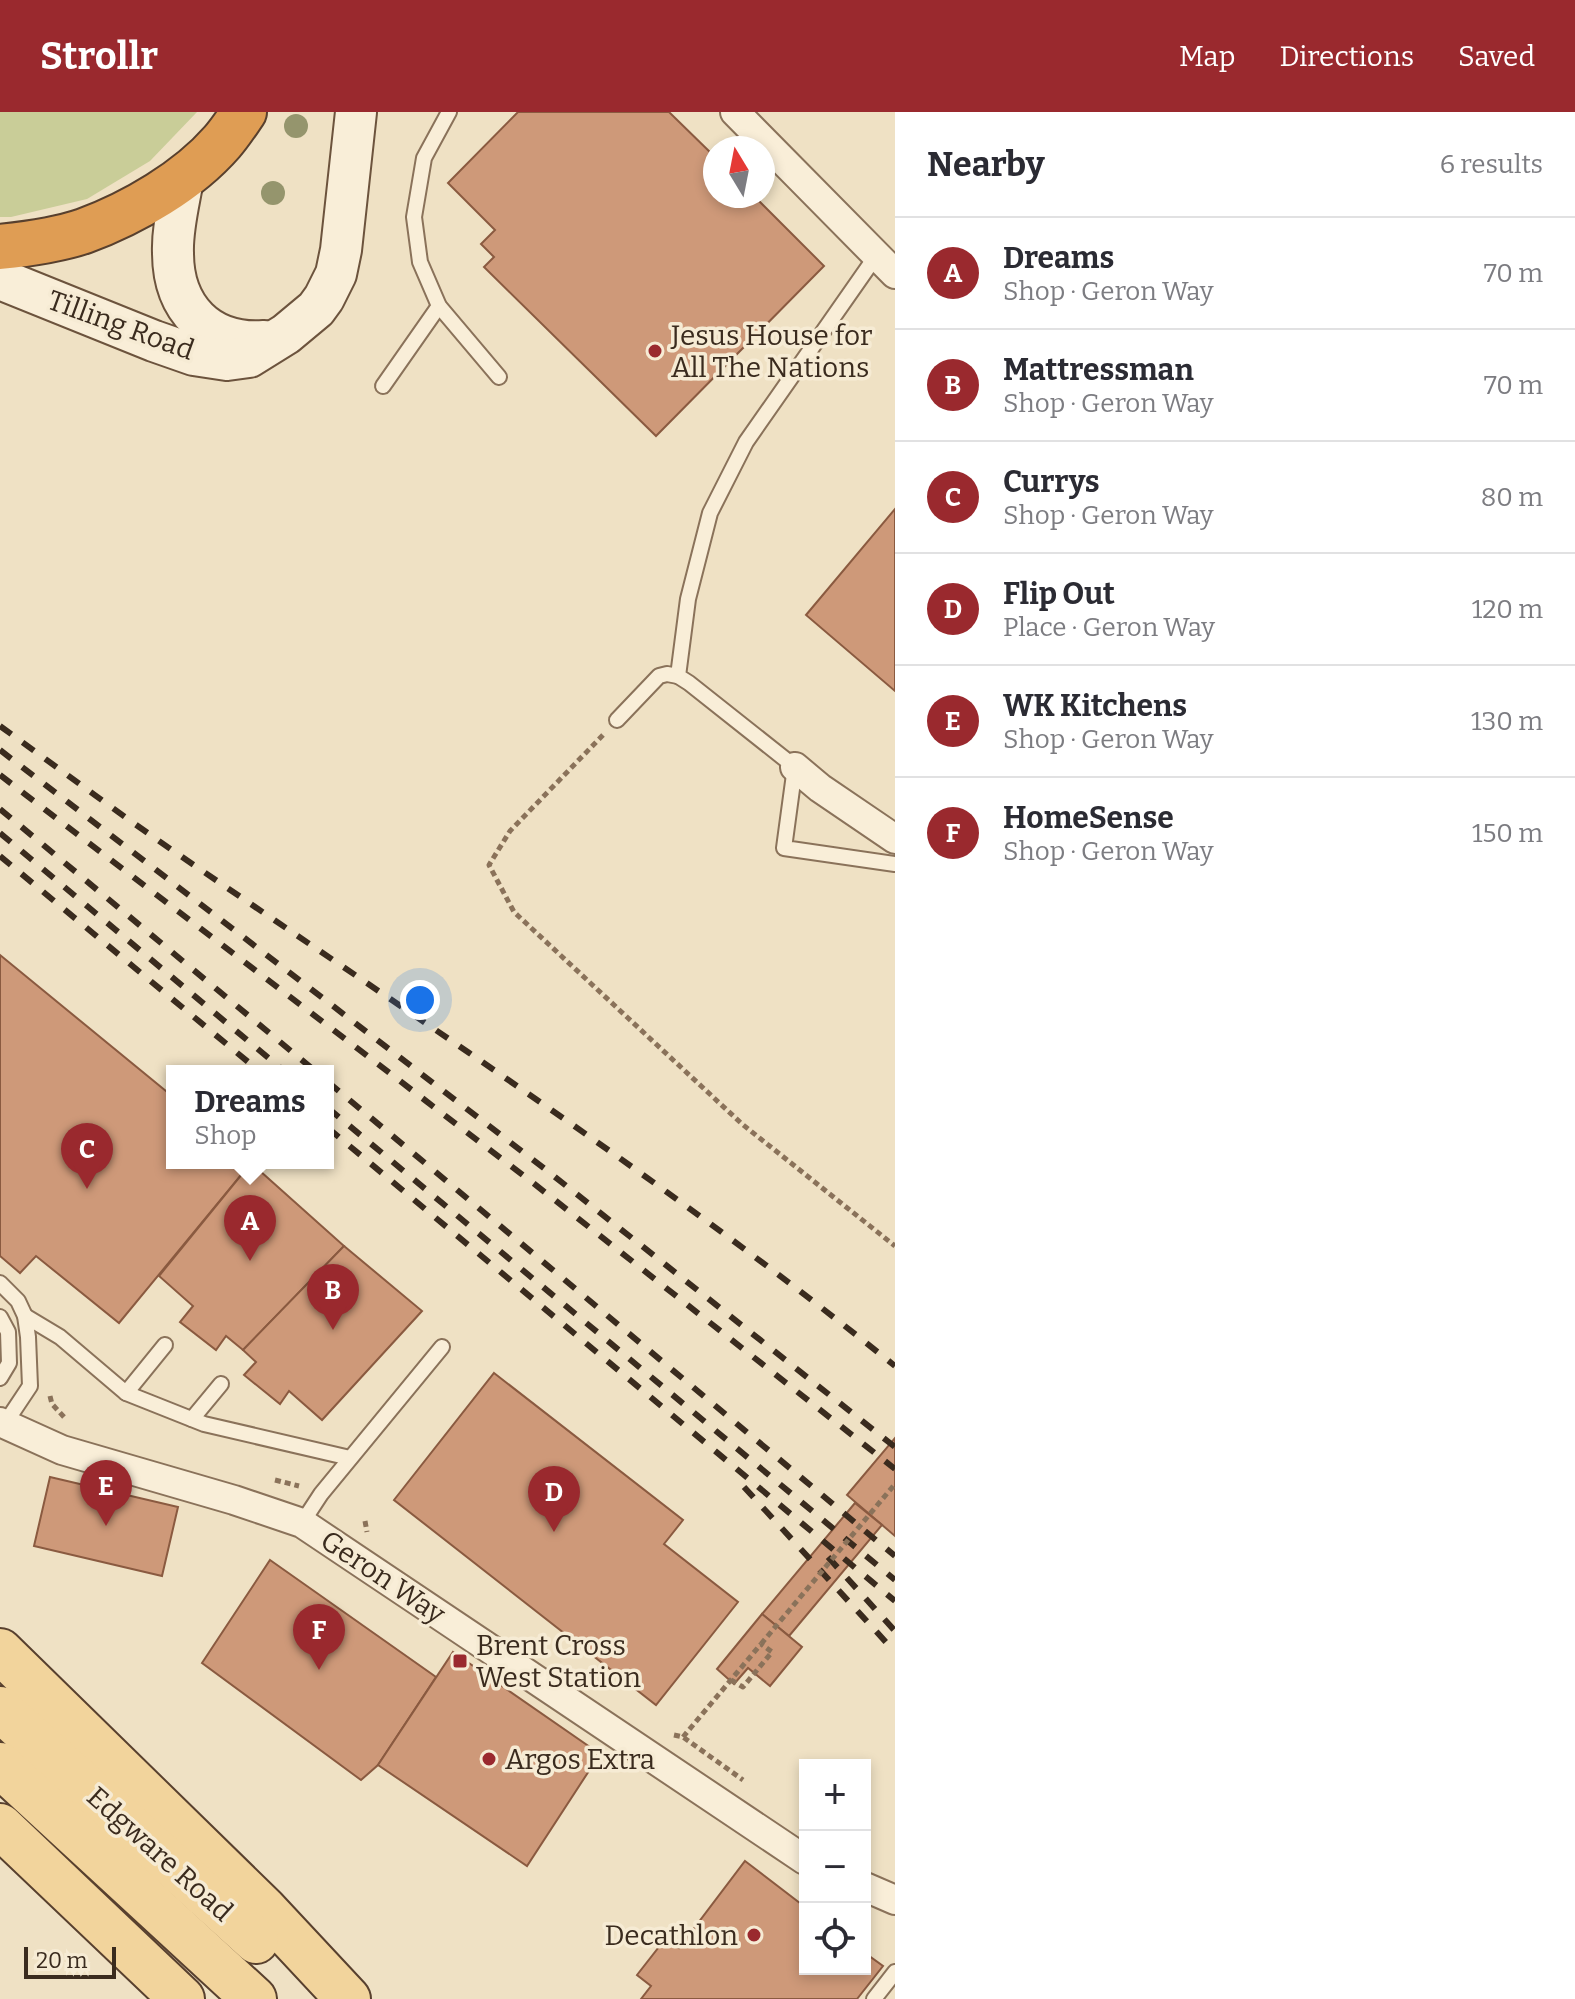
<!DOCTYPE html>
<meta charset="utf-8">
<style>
body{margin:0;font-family:Bitter,serif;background:#f7f7f7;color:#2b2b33}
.controls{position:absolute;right:24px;bottom:24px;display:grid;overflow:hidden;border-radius:0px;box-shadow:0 4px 12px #0003}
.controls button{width:72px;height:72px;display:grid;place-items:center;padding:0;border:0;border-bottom:2px solid #e1e1e2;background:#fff;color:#2b2b33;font:40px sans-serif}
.compass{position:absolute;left:703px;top:24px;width:72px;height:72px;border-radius:50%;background:#fff;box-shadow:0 4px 12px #0003;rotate:350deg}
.scale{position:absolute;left:24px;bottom:20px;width:92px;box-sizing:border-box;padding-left:8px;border:4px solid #3a2b1e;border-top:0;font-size:22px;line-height:28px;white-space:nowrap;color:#3a2b1e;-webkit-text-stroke:6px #f6ebd4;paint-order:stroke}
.you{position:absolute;left:420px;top:888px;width:28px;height:28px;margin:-20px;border:6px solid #fff;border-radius:50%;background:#1a73e8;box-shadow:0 0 0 12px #1a73e833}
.badge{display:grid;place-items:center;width:52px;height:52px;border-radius:50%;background:#9a292e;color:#fff;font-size:26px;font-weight:700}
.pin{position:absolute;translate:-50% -66px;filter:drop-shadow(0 2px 4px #0008)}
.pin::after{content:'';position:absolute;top:42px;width:28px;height:24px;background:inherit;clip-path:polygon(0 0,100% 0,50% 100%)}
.popup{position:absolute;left:166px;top:953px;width:168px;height:104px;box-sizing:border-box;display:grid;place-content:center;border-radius:0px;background:#fff;filter:drop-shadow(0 2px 6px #0005);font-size:26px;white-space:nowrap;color:#7c7c81}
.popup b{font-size:30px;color:#2b2b33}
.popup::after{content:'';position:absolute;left:50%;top:100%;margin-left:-16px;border:16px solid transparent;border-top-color:#fff}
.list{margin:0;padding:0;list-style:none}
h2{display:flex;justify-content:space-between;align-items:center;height:104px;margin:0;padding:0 32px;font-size:34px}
h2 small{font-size:26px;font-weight:400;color:#7c7c81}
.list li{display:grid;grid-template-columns:52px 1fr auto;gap:24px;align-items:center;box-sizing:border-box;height:112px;padding:0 32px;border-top:2px solid #e1e1e2}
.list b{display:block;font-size:30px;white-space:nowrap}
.list p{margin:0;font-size:26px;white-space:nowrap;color:#7c7c81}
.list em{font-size:26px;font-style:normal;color:#7c7c81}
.icon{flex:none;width:44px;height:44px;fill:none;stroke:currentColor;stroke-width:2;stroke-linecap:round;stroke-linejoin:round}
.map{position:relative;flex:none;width:895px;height:1887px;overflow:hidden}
header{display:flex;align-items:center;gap:48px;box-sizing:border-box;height:112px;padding:0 40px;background:#9a292e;color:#fff}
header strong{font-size:38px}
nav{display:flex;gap:44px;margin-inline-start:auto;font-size:28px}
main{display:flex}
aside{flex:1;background:#fff}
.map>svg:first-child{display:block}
.green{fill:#c9cd98}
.building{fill:#ce9979;stroke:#8a5a40;stroke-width:2}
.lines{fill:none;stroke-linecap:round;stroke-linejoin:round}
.lane-casing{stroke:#8a725a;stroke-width:18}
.street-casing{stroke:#8a725a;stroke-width:32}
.secondary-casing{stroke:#6c533d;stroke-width:44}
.primary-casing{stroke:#58402e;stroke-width:48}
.highway-casing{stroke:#58402e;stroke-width:48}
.path{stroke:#8a725a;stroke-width:5;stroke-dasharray:6 4;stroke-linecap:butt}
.lane{stroke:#f9eed8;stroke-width:14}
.street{stroke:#f9eed8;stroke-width:28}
.secondary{stroke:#f9eed8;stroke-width:40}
.primary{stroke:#f2d49c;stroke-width:44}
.highway{stroke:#df9d54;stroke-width:44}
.rail{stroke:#3a2b1e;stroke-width:6;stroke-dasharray:14 14;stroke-linecap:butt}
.path-bridge{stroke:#8a725a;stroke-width:5;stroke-dasharray:6 4;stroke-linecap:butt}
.tree{fill:#95956d}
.poi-dot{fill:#9a292e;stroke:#f6ebd4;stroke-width:3}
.labels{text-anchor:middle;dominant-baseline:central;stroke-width:7;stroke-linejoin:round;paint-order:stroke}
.street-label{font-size:28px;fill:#3a2b1e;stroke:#f6ebd4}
.poi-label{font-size:28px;fill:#3a2b1e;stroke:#f6ebd4;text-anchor:start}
</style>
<header>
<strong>Strollr</strong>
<nav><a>Map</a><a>Directions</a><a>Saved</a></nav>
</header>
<main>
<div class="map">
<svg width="895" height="1887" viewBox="0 0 895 1887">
<rect width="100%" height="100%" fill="#efe1c4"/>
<path class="green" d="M0,0H197L150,49L87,87L11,105H0Z"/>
<g class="building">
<path d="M518,0H669L715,45V84H754L824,154L656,324L484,155L494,145L481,132L495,118L448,71Z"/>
<path d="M895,397V579L806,503Z"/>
<path d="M0,843L172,984V1051H251L119,1211L36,1144L20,1161L0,1144Z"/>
<path d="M251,1051L344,1134L243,1238L226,1224L216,1238L180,1210L193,1194L159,1164Z"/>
<path d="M344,1134L422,1199L322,1308L289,1279L280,1292L244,1263L256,1250L243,1238Z"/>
<path d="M494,1261L683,1408L664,1432L738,1490L656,1593L394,1388Z"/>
<path d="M895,1326V1424L847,1383Z"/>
<path d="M50,1365L178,1395L162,1464L34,1434Z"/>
<path d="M855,1391L882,1413L789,1524L762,1502Z"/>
<path d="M270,1448L436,1565L378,1653L361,1668L202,1551Z"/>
<path d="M762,1502L802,1535L770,1574L748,1556L734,1572L717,1557Z"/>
<path d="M453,1540L600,1642L527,1754L378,1653Z"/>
<path d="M745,1749L805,1795V1857H865V1841L883,1854L857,1887H641L651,1874L637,1863L666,1826L679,1836Z"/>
</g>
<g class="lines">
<defs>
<g id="lane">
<path d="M449,0L424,46L414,105L420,150L439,194L499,265"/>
<path d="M876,144L746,330L710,401L688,487L678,564L689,571L795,655L784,736L895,752"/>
<path d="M383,274L439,194"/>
<path d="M617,608L659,564L667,562L678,564"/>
<path d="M0,1171L18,1189L25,1204L28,1225L30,1274L4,1313"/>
<path d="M25,1204L60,1225L126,1281L165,1233"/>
<path d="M0,1205L8,1220L9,1251L0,1266"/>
<path d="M126,1281L204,1312L350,1346"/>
<path d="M192,1307L221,1272"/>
<path d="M302,1411L321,1382L442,1235"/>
<path d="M874,1887L895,1860"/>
</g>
<g id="street">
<path d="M735,0L895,162"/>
<path d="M795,655L820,676L895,727"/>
<path d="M0,1310L62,1338L234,1388L302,1411L805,1748"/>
<path d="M865,1775L895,1788"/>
</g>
<g id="secondary">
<path d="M183,67C179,91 172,117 173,141C173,196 208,233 264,229"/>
<path d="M0,167L154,229L194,243L227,248L249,245L286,222L316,197L324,186L336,162L341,138L356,0"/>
</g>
<g id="primary">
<path d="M0,1539L264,1797L348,1887"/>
<path d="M0,1597L256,1829"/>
<path d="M0,1653L254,1887"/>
<path d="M0,1714L182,1887"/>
</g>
<path id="highway" d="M0,135C28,132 58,128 84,119C133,101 188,69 222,30C230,21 237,10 244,0"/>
</defs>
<use href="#lane" class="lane-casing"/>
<use href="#street" class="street-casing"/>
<use href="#secondary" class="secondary-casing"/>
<use href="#primary" class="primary-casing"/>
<use href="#highway" class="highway-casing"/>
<g class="path">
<path d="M603,623L510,719L489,753L514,800L742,1012L895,1134"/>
<path d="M50,1284L52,1292L64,1305"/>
<path d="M275,1368L299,1374"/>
<path d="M365,1409L367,1420"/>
<path d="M731,1568L743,1575L772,1540L761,1532"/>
<path d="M674,1623L683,1625L743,1668"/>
<path d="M683,1625L761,1532"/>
</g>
<use href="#lane" class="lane"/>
<use href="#street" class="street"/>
<use href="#secondary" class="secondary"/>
<use href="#primary" class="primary"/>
<use href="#highway" class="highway"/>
<g class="rail">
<path d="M0,614C57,655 114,698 172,738C416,906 664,1067 895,1254"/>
<path d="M0,638L545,1057L895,1335"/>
<path d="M0,663L532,1070L895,1357"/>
<path d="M0,697L315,959"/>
<path d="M0,721L284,959"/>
<path d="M0,744L259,959"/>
<path d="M328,970L895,1444"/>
<path d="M328,996L895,1468"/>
<path d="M328,1016L895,1489"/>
<path d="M744,1375L895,1540"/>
<path d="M828,1445L895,1519"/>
</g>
<path class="path-bridge" d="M761,1532L895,1372"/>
</g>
<g class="tree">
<circle cx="296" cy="14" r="12"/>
<circle cx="273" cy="81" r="12"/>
</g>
<g class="poi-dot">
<circle cx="655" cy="239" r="8"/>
<rect x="452" y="1541" width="16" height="16" rx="4"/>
<circle cx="489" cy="1647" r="8"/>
<circle cx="754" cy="1823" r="8"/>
</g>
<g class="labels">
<g class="street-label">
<text transform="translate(121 213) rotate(20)">Tilling Road</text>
<text transform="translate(383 1465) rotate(34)">Geron Way</text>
<text transform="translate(160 1742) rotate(42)">Edgware Road</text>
</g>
<g class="poi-label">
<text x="671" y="223">Jesus House for<tspan x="671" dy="32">All The Nations</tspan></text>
<text x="476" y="1533">Brent Cross<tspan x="476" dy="32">West Station</tspan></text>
<text x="505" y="1647">Argos Extra</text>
<text x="738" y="1823" text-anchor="end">Decathlon</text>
</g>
</g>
</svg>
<div class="controls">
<button>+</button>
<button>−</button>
<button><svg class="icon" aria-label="locate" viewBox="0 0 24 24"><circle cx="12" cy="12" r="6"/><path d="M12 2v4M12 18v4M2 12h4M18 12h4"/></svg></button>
</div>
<svg class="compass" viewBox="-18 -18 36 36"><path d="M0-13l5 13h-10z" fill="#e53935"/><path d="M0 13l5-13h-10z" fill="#7c7c81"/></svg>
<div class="scale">20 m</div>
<div class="you"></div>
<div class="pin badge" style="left:250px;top:1149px">A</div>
<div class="popup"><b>Dreams</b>Shop</div>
<div class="pin badge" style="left:333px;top:1218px">B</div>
<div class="pin badge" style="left:87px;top:1077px">C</div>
<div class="pin badge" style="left:554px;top:1420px">D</div>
<div class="pin badge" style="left:106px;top:1414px">E</div>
<div class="pin badge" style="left:319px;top:1558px">F</div>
</div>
<aside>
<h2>Nearby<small>6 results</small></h2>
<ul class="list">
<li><span class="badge">A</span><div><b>Dreams</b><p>Shop · Geron Way</p></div><em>70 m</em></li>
<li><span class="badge">B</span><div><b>Mattressman</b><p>Shop · Geron Way</p></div><em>70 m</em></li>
<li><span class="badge">C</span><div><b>Currys</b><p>Shop · Geron Way</p></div><em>80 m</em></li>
<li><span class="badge">D</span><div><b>Flip Out</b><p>Place · Geron Way</p></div><em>120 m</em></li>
<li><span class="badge">E</span><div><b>WK Kitchens</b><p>Shop · Geron Way</p></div><em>130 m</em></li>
<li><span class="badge">F</span><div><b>HomeSense</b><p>Shop · Geron Way</p></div><em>150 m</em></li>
</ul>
</aside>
</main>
